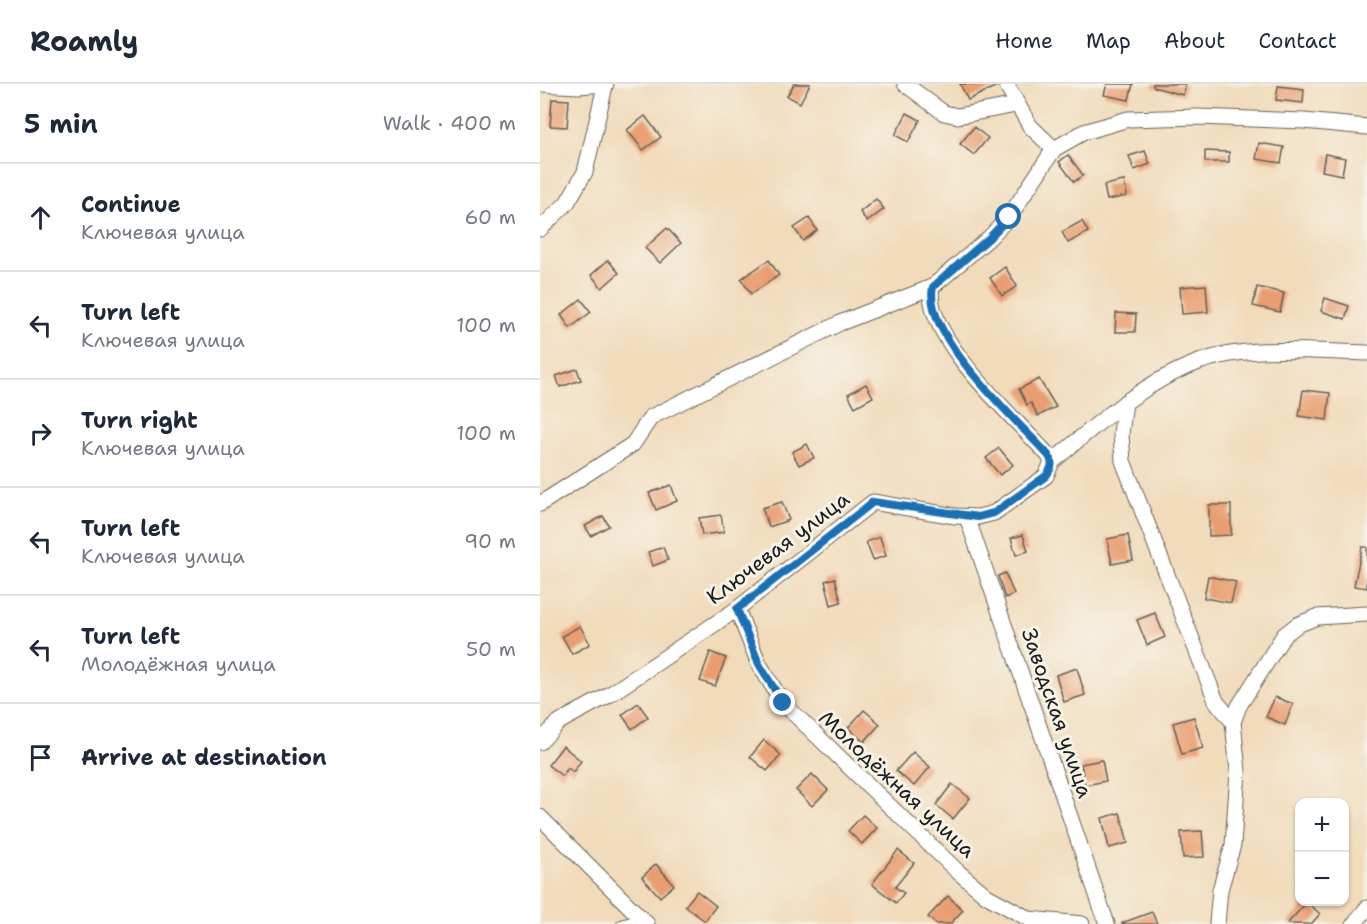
<!DOCTYPE html>
<meta charset="utf-8">
<style>
body{margin:0;font-family:"Shantell Sans",sans-serif;background:#f2f2f3;color:#1f2937}
.controls{position:absolute;right:18px;bottom:18px;display:grid;overflow:hidden;border-radius:12px;box-shadow:0 2px 4px #0004}
.controls button{width:54px;height:54px;display:grid;place-items:center;padding:0;border:0;border-bottom:2px solid #e0e1e3;background:#fff;color:#1f2937;font:30px sans-serif}
.stop{position:absolute;width:18px;height:18px;margin:-14px;border:4px solid #1f6fb2;border-radius:50%;background:#fff}
.stop.end{background:#1f6fb2;border-color:#fff;box-shadow:0 2px 6px #0008}
.list{margin:0;padding:0;list-style:none}
h2{display:flex;justify-content:space-between;align-items:center;height:78px;margin:0;padding:0 24px;font-size:26px}
h2 small{font-size:20px;font-weight:400;color:#747a83}
.list li{display:grid;grid-template-columns:39px 1fr auto;gap:18px;align-items:center;box-sizing:border-box;height:108px;padding:0 24px;border-top:2px solid #e0e1e3}
.list b{display:block;font-size:22px;white-space:nowrap}
.list p{margin:0;font-size:20px;white-space:nowrap;color:#747a83}
.list em{font-size:20px;font-style:normal;color:#747a83}
.icon{flex:none;width:33px;height:33px;fill:none;stroke:currentColor;stroke-width:2;stroke-linecap:round;stroke-linejoin:round}
.map{position:relative;flex:none;width:827px;height:840px;overflow:hidden}
header{display:flex;align-items:center;gap:36px;box-sizing:border-box;height:84px;padding:0 30px;background:#fff;border-bottom:2px solid #e0e1e3}
header strong{font-size:28px}
nav{display:flex;gap:33px;margin-inline-start:auto;font-size:21px}
main{display:flex}
aside{flex:1;background:#fff}
.map>svg:first-child{display:block}
.building{fill:#e99d6f}
.lines{fill:none;stroke-linecap:round;stroke-linejoin:round}
.service-casing{stroke:#675f54;stroke-width:10}
.minor-casing{stroke:#675f54;stroke-width:17}
.service{stroke:#fff;stroke-width:8}
.minor{stroke:#fff;stroke-width:15}
.route{stroke:#1f6fb2;stroke-width:8}
.labels{text-anchor:middle;dominant-baseline:central;stroke-width:6;stroke-linejoin:round;paint-order:stroke}
.street-label{font-size:21px;fill:#1c1c1c;stroke:#f7f3e8}
</style>
<header>
<strong>Roamly</strong>
<nav><a>Home</a><a>Map</a><a>About</a><a>Contact</a></nav>
</header>
<main>
<aside>
<h2>5 min<small>Walk · 400 m</small></h2>
<ul class="list">
<li><svg class="icon" aria-label="ahead" viewBox="0 0 24 24"><path d="M12 20V5M6 11l6-6 6 6"/></svg><div><b>Continue</b><p>Ключевая улица</p></div><em>60 m</em></li>
<li><svg class="icon" aria-label="left" viewBox="0 0 24 24"><path d="M17 20v-9H6M10 6l-5 5 5 5"/></svg><div><b>Turn left</b><p>Ключевая улица</p></div><em>100 m</em></li>
<li><svg class="icon" aria-label="right" viewBox="0 0 24 24"><path d="M7 20v-9h11M14 6l5 5-5 5"/></svg><div><b>Turn right</b><p>Ключевая улица</p></div><em>100 m</em></li>
<li><svg class="icon" aria-label="left" viewBox="0 0 24 24"><path d="M17 20v-9H6M10 6l-5 5 5 5"/></svg><div><b>Turn left</b><p>Ключевая улица</p></div><em>90 m</em></li>
<li><svg class="icon" aria-label="left" viewBox="0 0 24 24"><path d="M17 20v-9H6M10 6l-5 5 5 5"/></svg><div><b>Turn left</b><p>Молодёжная улица</p></div><em>50 m</em></li>
<li><svg class="icon" aria-label="arrive" viewBox="0 0 24 24"><path d="M6 21V4h12l-3 4 3 4H6"/></svg><div><b>Arrive at destination</b></div></li>
</ul>
</aside>
<div class="map">
<svg width="827" height="840" viewBox="0 0 827 840">
<rect width="100%" height="100%" fill="#f7f3e8"/>
<filter id="ink" filterUnits="userSpaceOnUse"><feTurbulence type="fractalNoise" baseFrequency=".0167" numOctaves="2"/><feDisplacementMap in="SourceGraphic" scale="12" xChannelSelector="R" yChannelSelector="G"/><feConvolveMatrix kernelMatrix="1 2 1 2 8 2 1 2 1" color-interpolation-filters="sRGB"/></filter>
<filter id="wash" filterUnits="userSpaceOnUse"><feTurbulence type="fractalNoise" baseFrequency=".008" numOctaves="4" result="noise"/><feDisplacementMap in="SourceGraphic" scale="24" xChannelSelector="R" yChannelSelector="G"/><feGaussianBlur stdDeviation="1.35" result="paint"/><feColorMatrix in="noise" values="0 0 0 0 0 0 0 0 0 0 0 0 0 0 0 0 0 1.4 0 .05"/><feComposite in="paint" operator="in"/></filter>
<g filter="url(#wash)">
<rect width="100%" height="100%" fill="#f1dbbb"/>
<g id="blocks">
<g class="building">
<path d="M254,0H270L260,19L247,12Z"/>
<path d="M420,0H456L457,2L428,16Z"/>
<path d="M567,0H593L589,16L564,11Z"/>
<path d="M613,0H646L643,11L613,3Z"/>
<path d="M738,2L764,5L763,19L736,16Z"/>
<path d="M12,15L29,16L27,43L10,42Z"/>
<path d="M367,29L380,36L368,58L355,51Z"/>
<path d="M105,32L121,53L103,66L87,46Z"/>
<path d="M434,43L448,54L434,71L420,60Z"/>
<path d="M719,59L744,63L741,79L716,75Z"/>
<path d="M605,67L610,80L594,86L589,72Z"/>
<path d="M665,67L689,68V78H665Z"/>
<path d="M785,70L805,74L802,91L782,87Z"/>
<path d="M528,71L543,91L534,98L519,78Z"/>
<path d="M584,97L587,112L567,116L564,101Z"/>
<path d="M336,115L344,125L327,138L320,128Z"/>
<path d="M269,134L277,146L263,157L254,144Z"/>
<path d="M542,137L548,148L528,159L522,148Z"/>
<path d="M127,144L141,159L120,179L105,164Z"/>
<path d="M68,176L79,189L62,204L51,191Z"/>
<path d="M229,176L239,191L211,210L201,195Z"/>
<path d="M465,183L477,202L462,212L450,194Z"/>
<path d="M666,201L668,228L642,230L640,203Z"/>
<path d="M717,203L744,209L740,228L713,222Z"/>
<path d="M785,214L809,222L805,235L781,227Z"/>
<path d="M41,215L51,228L30,244L21,231Z"/>
<path d="M576,229L596,230L595,248H575Z"/>
<path d="M37,285L41,296L20,303L16,292Z"/>
<path d="M499,295L516,323L498,332L491,319L487,321L479,305Z"/>
<path d="M326,300L333,313L315,323L308,310Z"/>
<path d="M763,306L790,309L787,336L759,332Z"/>
<path d="M267,360L274,374L259,381L252,368Z"/>
<path d="M459,364L473,381L460,391L446,374Z"/>
<path d="M131,401L137,417L116,426L109,409Z"/>
<path d="M242,418L249,436L229,443L222,424Z"/>
<path d="M669,421H691V451L669,452Z"/>
<path d="M181,431L184,448L162,451L159,434Z"/>
<path d="M63,432L69,442L51,452L45,442Z"/>
<path d="M483,451L488,467L476,471L471,454Z"/>
<path d="M588,451L593,476L572,480L567,455Z"/>
<path d="M340,453L346,472L333,476L326,458Z"/>
<path d="M123,463L128,476L113,482L108,468Z"/>
<path d="M822,463H827V504L814,502Z"/>
<path d="M465,489L474,510L465,514L458,492Z"/>
<path d="M668,492L696,498L691,519L664,514Z"/>
<path d="M295,494L301,518L291,521L285,497Z"/>
<path d="M615,529L625,553L607,561L597,536Z"/>
<path d="M40,542L50,560L32,570L22,552Z"/>
<path d="M170,568L186,574L175,602L160,597Z"/>
<path d="M537,584L545,611L524,618L516,591Z"/>
<path d="M735,613L753,620L745,641L726,633Z"/>
<path d="M98,619L108,633L92,645L82,631Z"/>
<path d="M324,626L340,640L324,658L308,644Z"/>
<path d="M654,633L663,664L642,670L633,639Z"/>
<path d="M224,656L241,671L227,687L210,673Z"/>
<path d="M23,662L41,677L33,688L28,684L22,692L8,681Z"/>
<path d="M373,668L390,683L374,702L356,687Z"/>
<path d="M562,676L566,697L545,701L541,680Z"/>
<path d="M272,690L288,706L272,722L256,706Z"/>
<path d="M412,700L430,714L413,735L396,721Z"/>
<path d="M580,729L588,759L569,764L562,734Z"/>
<path d="M323,731L337,744L322,760L308,747Z"/>
<path d="M662,747L664,773L643,774L641,748Z"/>
<path d="M358,766L374,779L355,803L364,809L356,819L332,800Z"/>
<path d="M116,780L134,801L120,813L102,793Z"/>
<path d="M157,807L176,822L165,837L145,822Z"/>
<path d="M408,812L423,826L410,840H396L388,833Z"/>
<path d="M767,818L780,830L771,840H747Z"/>
<path d="M612,828L617,840H582V839Z"/>
</g>
</g>
</g>
<g filter="url(#ink)">
<use href="#blocks" fill-opacity="0" stroke="#675f54" stroke-width="1.5"/>
<g class="lines">
<defs>
<path id="service" d="M81,840L101,834"/>
<g id="minor">
<path d="M0,0L38,2L66,0"/>
<path d="M365,0L404,29L418,32L476,21"/>
<path d="M466,0L490,42L514,65"/>
<path d="M0,145L27,119L45,88L65,2"/>
<path d="M585,318L581,350L583,377L676,617L693,638"/>
<path d="M512,378C557,340 603,298 659,278C708,260 775,268 827,269"/>
<path d="M0,420L93,360L111,333L300,239L392,203"/>
<path d="M427,433L567,840"/>
<path d="M197,525L219,580L243,619L417,787L447,812L489,835L542,840"/>
<path d="M0,658L19,638L69,611L197,525L333,418L415,432L438,433L454,429L506,392L512,378L509,372C477,336 382,252 392,203L449,154L469,133L514,65L544,48L588,35L657,33L764,37L827,43"/>
<path d="M0,733L107,840"/>
<path d="M677,840L680,806L693,761L698,687L693,638L699,622L744,551L757,541L777,533L827,530"/>
<path d="M814,840L827,824"/>
</g>
</defs>
<use href="#service" class="service-casing"/>
<use href="#minor" class="minor-casing"/>
<use href="#service" class="service"/>
<use href="#minor" class="minor"/>
</g>
</g>
<g class="lines" filter="url(#ink)">
<path class="route" d="M243,619L219,580L197,525L333,418L438,433L454,429L506,392C511,385 514,380 509,372C477,336 382,252 393,203L449,154L469,133"/>
</g>
<g class="labels">
<g class="street-label">
<text transform="translate(238 464) rotate(-37)">Ключевая улица</text>
<text transform="translate(517 629) rotate(71)">Заводская улица</text>
<text transform="translate(357 700) rotate(43)">Молодёжная улица</text>
</g>
</g>
</svg>
<div class="controls">
<button>+</button>
<button>−</button>
</div>
<div class="stop" style="left:469px;top:133px"></div>
<div class="stop end" style="left:243px;top:619px"></div>
</div>
</main>
